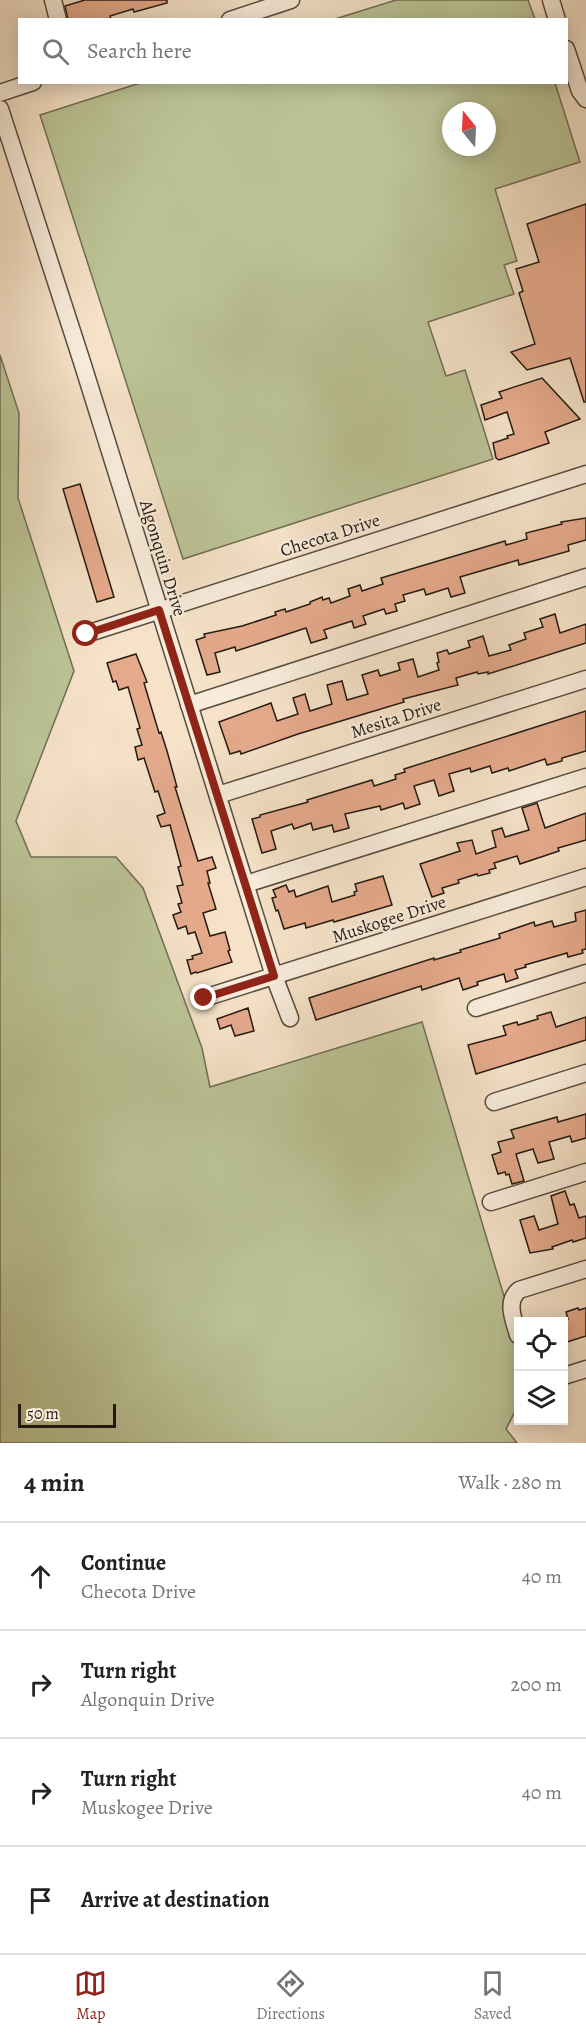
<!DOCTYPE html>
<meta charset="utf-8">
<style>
body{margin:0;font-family:Alegreya,serif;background:#f2f2f2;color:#222}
.controls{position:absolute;right:18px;bottom:18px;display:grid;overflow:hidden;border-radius:0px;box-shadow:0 3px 15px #0003}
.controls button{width:54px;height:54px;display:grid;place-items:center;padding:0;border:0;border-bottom:2px solid #e0e0e0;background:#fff;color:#222;font:30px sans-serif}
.compass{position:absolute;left:442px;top:102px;width:54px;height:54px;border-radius:50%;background:#fff;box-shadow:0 3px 15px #0003;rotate:342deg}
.scale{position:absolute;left:18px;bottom:15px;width:98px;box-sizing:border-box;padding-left:6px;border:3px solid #241a12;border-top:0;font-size:16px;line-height:21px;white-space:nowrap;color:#241a12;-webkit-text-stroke:4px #f8ecdb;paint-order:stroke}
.stop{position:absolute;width:18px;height:18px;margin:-14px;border:4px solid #8f2418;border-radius:50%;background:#fff}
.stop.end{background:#8f2418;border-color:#fff;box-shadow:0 2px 6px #0008}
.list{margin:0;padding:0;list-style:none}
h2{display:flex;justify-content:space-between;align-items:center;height:78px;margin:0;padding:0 24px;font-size:26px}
h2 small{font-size:20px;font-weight:400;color:#767676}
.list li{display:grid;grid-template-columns:39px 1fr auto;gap:18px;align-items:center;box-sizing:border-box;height:108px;padding:0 24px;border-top:2px solid #e0e0e0}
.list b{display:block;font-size:22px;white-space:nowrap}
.list p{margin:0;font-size:20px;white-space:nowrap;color:#767676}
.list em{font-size:20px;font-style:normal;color:#767676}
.icon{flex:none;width:33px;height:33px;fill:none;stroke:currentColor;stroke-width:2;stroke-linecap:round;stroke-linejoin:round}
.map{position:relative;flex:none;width:586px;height:1443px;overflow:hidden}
.search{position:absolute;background:#fff;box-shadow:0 3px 15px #0003;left:18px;right:18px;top:18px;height:66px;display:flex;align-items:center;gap:15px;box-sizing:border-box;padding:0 21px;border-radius:0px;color:#767676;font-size:22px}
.sheet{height:510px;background:#fff}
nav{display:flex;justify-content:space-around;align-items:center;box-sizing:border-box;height:84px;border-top:2px solid #e0e0e0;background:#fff;font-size:16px;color:#767676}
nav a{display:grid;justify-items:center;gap:3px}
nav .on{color:#8f2418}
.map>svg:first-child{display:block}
.green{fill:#bbc396;stroke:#706e54;stroke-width:1.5;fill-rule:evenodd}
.building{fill:#e5aa8c;stroke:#241a12;stroke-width:1.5}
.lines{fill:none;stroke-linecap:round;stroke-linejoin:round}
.minor-casing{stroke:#584c40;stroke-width:19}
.minor{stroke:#f8ecdb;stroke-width:16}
.route{stroke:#8f2418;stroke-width:8}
.labels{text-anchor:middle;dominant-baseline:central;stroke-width:4.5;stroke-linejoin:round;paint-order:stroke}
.street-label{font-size:18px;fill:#241a12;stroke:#f8ecdb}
</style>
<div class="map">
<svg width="586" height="1443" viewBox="0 0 586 1443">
<rect width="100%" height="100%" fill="#f5e2c8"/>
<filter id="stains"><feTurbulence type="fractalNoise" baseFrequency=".00333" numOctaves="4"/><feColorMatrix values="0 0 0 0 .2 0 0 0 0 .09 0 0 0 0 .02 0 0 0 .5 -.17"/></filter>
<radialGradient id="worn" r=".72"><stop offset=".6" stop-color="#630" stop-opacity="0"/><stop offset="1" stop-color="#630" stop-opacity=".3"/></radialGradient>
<g class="green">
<path d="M396,0H528L535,19H335Z"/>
<path d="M140,83H555L580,162L495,189L517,261L504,265L514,294L428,322L446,376L465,370L493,459L183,559L40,115ZM451,111H487V147H451Z"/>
<path d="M0,355L19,413L18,498L74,671L16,821L31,857H116L143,888L202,1048L210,1087L422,1022L518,1343V1406L506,1429L517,1443H0Z"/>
</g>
<g class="building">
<path d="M85,0H167V3L134,12L133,9L110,16L111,20H68L65,6Z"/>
<path d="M586,204V402H584L570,358L527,370L511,352L535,344L519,293L523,291L516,269L539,262L527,224Z"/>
<path d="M542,378L580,419L545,432L549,443L499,460L496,458L493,443L508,438L507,436L514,434L507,412L485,420L481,405L502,398L499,392Z"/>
<path d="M80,484L114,597L97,602L63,489Z"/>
<path d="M586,518V540L568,545L569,551L519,565L518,560L460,577L465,593L451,597L448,588L426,595L424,589L403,595L405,601L395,604L397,611L386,614L384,609L363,616L366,624L354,628L352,621L324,630L327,638L311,643L306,628L236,651L235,647L215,653L220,672L207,675L196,640L205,637L204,634L242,626L276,615L275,612L285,609L286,612L310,604V602L322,597L323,600L329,598L331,603L350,596L348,589L360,585L362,591L383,584L381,578L505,541L506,545L527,539L526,533L562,524L561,522Z"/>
<path d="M555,614L560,633L586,624V643L488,674V672L478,674L477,672L456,678L458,685L403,699L404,702L298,734L241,754L240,751L230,754L219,722L271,703L277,721L298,714L293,698L305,694L310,711L332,704L327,685L342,681L347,700L368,694L362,675L378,670L380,676L400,670L398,663L413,659L418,677L439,670L437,663L439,662L437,653L447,650L449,654L470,647L468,641L483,636L489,656L511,650L509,645L526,639L524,633L543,627L540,619Z"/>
<path d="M136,654L147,682L144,683L159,733L161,732L167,751L177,787H175L198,861L212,857L216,868L207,871L210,883H208L216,909L203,913L210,936L225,932L230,950L228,951L232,962L197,973L196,972L191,974L187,960L193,959L192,956L202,953L195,932L188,934L186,926L178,929L173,915L181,912L178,904L182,903L177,886L183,885L178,867L181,866L170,825L161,827L157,816L165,813L158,791L155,792L144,758L138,760L135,747L142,745L137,729L140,728L128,687L119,690L116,681L113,682L107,663Z"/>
<path d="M586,711V751L562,758V761L547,765L545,759L509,771L508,768L492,773L490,766L471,772L470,768L449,774L454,791L439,796L434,780L414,786L420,804L405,809L403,803L381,810L380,806L345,814L349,828L334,832L332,825L313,830L311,823L294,829L292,824L271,831L276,849L262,853L252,819L260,817V815L308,802L307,800L372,780L374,786L396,779L395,775L405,772L404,769Z"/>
<path d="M537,803L545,828L586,813V840L558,848L559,851L520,864L517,856L494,863L496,868L489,870L490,873L478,876L477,874L458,880L459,883L442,888L444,893L432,897L420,864L460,851L457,843L472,840L476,854L496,847L492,831L502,828L505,837L529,830L522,808Z"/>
<path d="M383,876L392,905L334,922L333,920L306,928L305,923L284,929L278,910L276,911L272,898L276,897L273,890L286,885L289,892L294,890L296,897L328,886L332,902L355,895L354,892L357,891L355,884Z"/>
<path d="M586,910V949L582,950L583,953L568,957L567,953L525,965L526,967L515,970L518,978L506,982L504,974L477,982L478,985L463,990L459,978L422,990L421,986L316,1020L309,998L434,958V960L461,952L460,950L500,938L499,934L534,922L535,926L552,921L554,927L576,921L575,913Z"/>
<path d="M248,1008L254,1031L235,1036L231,1025L220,1029L217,1019Z"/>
<path d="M551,1012L556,1027L586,1017V1040L476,1074L468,1045L506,1035L503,1026L517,1022L518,1025L538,1019L537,1016Z"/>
<path d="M586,1114V1138L572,1142L570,1136L549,1142L554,1159L538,1163L533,1149L516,1154L524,1181L512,1184L509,1174L506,1175L505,1172L498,1174L492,1155L501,1152L498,1142L514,1138L511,1130L557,1117L558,1122Z"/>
<path d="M565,1191L570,1205L574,1204L579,1218L586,1216V1238L573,1242L572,1240L552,1247L553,1249L530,1253L520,1220L534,1216L539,1230L558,1224L551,1196Z"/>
<path d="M578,1308L579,1310L586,1308V1336L564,1343V1321L568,1319L566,1312Z"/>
</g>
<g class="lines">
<defs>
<g id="minor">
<path d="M53,0L58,20"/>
<path d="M551,0L557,20"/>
<path d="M230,20L291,0"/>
<path d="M566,49L580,91L586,99"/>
<path d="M0,93L33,82"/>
<path d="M0,109L82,362L274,976L290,1018"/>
<path d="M86,634L586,474"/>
<path d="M189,705L586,577"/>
<path d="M218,795L586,679"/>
<path d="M246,884L586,777"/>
<path d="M204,998L586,877"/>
<path d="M476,1008L586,973"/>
<path d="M494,1102L586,1073"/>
<path d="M491,1202L586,1172"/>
<path d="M518,1335C514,1320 505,1302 519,1290L586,1269"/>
<path d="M564,1376L586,1369"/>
</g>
</defs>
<use href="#minor" class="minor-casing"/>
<use href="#minor" class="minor"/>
</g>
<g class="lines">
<path class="route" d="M86,634L159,610L274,976L204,998"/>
</g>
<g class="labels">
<g class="street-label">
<text transform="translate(330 535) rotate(-18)">Checota Drive</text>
<text transform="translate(163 558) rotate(73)">Algonquin Drive</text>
<text transform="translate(396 718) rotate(-18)">Mesita Drive</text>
<text transform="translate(389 919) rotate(-18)">Muskogee Drive</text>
</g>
</g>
<rect width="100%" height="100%" filter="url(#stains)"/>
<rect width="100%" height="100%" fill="url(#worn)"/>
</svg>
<div class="controls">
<button><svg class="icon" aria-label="locate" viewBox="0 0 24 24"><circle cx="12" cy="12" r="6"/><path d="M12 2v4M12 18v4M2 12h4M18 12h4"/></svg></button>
<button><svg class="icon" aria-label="layers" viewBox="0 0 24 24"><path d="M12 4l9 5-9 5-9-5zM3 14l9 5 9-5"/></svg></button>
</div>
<svg class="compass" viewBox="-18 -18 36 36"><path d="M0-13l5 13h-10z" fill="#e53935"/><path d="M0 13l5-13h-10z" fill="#767676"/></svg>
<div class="scale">50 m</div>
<div class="stop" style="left:86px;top:634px"></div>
<div class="stop end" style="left:204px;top:998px"></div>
<div class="search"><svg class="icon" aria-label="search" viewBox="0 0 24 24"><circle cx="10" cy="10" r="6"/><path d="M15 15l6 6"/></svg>Search here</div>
</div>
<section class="sheet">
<h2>4 min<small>Walk · 280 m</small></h2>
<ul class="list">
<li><svg class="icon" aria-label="ahead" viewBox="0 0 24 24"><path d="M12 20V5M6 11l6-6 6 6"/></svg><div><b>Continue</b><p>Checota Drive</p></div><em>40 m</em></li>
<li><svg class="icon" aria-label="right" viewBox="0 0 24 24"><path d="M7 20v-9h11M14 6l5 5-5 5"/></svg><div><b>Turn right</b><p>Algonquin Drive</p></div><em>200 m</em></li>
<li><svg class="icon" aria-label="right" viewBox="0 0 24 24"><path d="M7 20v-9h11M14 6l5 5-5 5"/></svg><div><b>Turn right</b><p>Muskogee Drive</p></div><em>40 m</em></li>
<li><svg class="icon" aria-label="arrive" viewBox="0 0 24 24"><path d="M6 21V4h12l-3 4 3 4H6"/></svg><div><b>Arrive at destination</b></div></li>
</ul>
</section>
<nav>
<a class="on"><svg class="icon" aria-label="map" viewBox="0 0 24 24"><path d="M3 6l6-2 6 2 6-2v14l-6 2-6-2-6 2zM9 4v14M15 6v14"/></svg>Map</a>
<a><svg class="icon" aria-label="directions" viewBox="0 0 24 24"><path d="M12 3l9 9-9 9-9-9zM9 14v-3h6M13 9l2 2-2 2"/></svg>Directions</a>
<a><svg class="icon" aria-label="saved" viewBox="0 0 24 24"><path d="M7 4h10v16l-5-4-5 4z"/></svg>Saved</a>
</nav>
